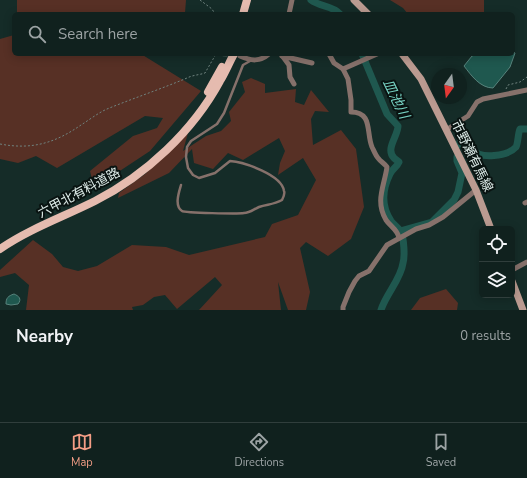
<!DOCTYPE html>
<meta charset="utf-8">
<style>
body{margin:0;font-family:"Nunito Sans","Noto Sans JP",sans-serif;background:#1e2e2b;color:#f1f3f6}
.controls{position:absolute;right:12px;bottom:12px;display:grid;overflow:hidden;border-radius:6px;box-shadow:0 2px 10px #0003}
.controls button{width:36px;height:36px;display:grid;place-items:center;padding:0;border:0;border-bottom:1px solid #303e3c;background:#10211e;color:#f1f3f6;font:20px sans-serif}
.compass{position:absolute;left:431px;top:68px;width:36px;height:36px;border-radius:50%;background:#10211e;box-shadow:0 2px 10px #0003;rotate:194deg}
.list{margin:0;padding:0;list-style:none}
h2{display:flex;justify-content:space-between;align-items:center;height:52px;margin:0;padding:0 16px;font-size:17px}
h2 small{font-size:13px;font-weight:400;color:#9ca3a4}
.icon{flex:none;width:22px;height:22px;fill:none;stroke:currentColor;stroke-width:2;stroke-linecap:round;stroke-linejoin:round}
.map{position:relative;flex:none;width:527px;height:310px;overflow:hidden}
.search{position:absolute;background:#10211e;box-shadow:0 2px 10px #0003;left:12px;right:12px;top:12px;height:44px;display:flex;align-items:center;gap:10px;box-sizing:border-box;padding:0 14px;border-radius:6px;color:#9ca3a4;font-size:15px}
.sheet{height:112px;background:#10211e}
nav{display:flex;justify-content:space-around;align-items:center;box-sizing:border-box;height:56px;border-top:1px solid #303e3c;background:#10211e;font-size:11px;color:#9ca3a4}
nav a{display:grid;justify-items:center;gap:2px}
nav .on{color:#f49e86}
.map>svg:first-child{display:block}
.green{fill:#573025}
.water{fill:#1f584f;stroke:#58847d}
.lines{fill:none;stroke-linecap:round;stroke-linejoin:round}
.river{stroke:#1f584f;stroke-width:7}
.street-tunnel{stroke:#334945;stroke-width:5;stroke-dasharray:5 2.5;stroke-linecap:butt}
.path{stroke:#70837f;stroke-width:1;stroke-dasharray:2 2;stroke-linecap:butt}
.lane{stroke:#86716b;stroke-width:2.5}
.street{stroke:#86716b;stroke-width:5}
.secondary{stroke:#bb9b91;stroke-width:7}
.primary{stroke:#e5bbaf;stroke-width:8}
.labels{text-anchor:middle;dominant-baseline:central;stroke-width:4;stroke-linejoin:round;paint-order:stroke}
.street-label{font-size:13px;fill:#ddebe8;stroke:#091311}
.water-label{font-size:14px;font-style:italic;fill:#77d2c3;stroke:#091311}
</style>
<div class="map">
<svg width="527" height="310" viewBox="0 0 527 310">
<rect width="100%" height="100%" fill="#152c28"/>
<g class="green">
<path d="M17,0H186L185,13L181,14H17Z"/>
<path d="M390,0H484V14H408L403,8Z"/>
<path d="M14,35V54H141L201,91L150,151L94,188L90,171L133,136L157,128L163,118L145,116L57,168L36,156L18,163L0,159V39Z"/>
<path d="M251,78L265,84V93L296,89L295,102L304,105L311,90L329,112L315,111L311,119L313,145L341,130L356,149L364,207L351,239L328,256L306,242L300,248L310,292L306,310H288L278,282L281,310H199L222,285L215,277L177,309L165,295L154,297L143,305L132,307L133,310H26L29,285L15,273L0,277V270L33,240L52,254L63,267L78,271L97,266L132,245L166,247L189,255L265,237L272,224L298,215L316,180L303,158L278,175L280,163L285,151L279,138L243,160L228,153L213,169L194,163L192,149L169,173L118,198L119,193L145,174L188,133L183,151L206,136L221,131L231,121L229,112L245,92L242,82Z"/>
<path d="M446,289L458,303L457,310H411L420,298Z"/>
</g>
<g class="water">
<path d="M513,51L515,53L510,67L493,88C480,88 471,75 464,66L472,56L478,54H513Z"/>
<path d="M14,294C19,296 22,299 18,304L11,305L6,304C6,298 8,296 14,294Z"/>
</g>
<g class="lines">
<g class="river">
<path d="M311,0C320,7 332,5 340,14"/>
<path d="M362,54L387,114L398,126C398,136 385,149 394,158C396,160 398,161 399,162C397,167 392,169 390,174C382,190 381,206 391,221C394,225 399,228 401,232C404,239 405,256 403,263C401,279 386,294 381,310"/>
<path d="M458,145L463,138C470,139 469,144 472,149C480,160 508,156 516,147C518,144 518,133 520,129H527"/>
<path d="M400,231L432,222L454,200L458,192L462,173L457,161V157"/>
</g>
<path class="street-tunnel" d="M223,54L235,56"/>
<g class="path">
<path d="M200,0L212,9L215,14"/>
<path d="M506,89L508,85L520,82L527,77"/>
<path d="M0,144C32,150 55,143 81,125C89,120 98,113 107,109C134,98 161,89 187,78C193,75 199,75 205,73L216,54"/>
</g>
<path class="lane" d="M181,185C179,192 174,206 182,211C185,213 239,214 244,213C250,213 254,209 259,207C267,204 273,205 282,200C283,198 285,193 284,191C282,175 244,162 230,161L215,173L199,178L193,175L188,168L186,157L187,147L191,141L217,124L224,113L243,65L250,61"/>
<g class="street">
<path d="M289,14L292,0"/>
<path d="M281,54L289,65L290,77L294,84"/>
<path d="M329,54L334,63L343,69L348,79L351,100V112C373,112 366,133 372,147C374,151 376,156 378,158C381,162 384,163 387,167C384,187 375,201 386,220C390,226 398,230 399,238"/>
<path d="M240,56C251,61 260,62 269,54"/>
<path d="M282,56L312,63"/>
<path d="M343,69L377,54"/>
<path d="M446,130L468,116L477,102L483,99L527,90"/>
<path d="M525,203L527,202"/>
<path d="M512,270L527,262"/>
<path d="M343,310V307L349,292L355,281L359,276L369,271L387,245L416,229L429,225L443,217L476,190"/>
</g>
<g class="secondary">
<path d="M354,0L368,14"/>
<path d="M402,54L421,79L476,190L491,229"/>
<path d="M512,281L523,310"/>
</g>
<g class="primary">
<path d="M243,14L247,0"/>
<path d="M208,92L222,67"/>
<path d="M0,249C29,229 63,217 95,201C146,175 193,131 220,81C225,73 229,63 234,54"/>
</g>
</g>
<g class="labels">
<g class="street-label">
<text transform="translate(472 156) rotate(64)">市野瀬有馬線</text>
<text transform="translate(79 193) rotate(-28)">六甲北有料道路</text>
</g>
<g class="water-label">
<text transform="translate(396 99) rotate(64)">皿池川</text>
</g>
</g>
</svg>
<div class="controls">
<button><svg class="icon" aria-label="locate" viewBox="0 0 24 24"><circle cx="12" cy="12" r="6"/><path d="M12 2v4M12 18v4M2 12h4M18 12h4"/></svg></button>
<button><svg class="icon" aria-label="layers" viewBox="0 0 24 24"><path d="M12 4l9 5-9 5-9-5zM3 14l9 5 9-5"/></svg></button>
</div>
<svg class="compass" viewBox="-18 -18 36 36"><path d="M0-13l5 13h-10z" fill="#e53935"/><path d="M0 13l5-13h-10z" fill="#9ca3a4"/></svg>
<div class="search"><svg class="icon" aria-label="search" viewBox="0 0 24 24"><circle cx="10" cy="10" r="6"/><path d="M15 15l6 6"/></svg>Search here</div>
</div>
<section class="sheet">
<h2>Nearby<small>0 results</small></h2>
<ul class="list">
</ul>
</section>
<nav>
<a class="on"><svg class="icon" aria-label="map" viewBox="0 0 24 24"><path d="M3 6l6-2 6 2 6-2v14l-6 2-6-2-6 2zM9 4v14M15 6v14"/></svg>Map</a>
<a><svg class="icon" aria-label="directions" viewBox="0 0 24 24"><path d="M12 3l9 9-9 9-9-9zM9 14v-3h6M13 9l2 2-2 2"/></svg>Directions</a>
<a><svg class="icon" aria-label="saved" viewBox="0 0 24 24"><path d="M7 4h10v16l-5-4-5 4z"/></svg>Saved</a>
</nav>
